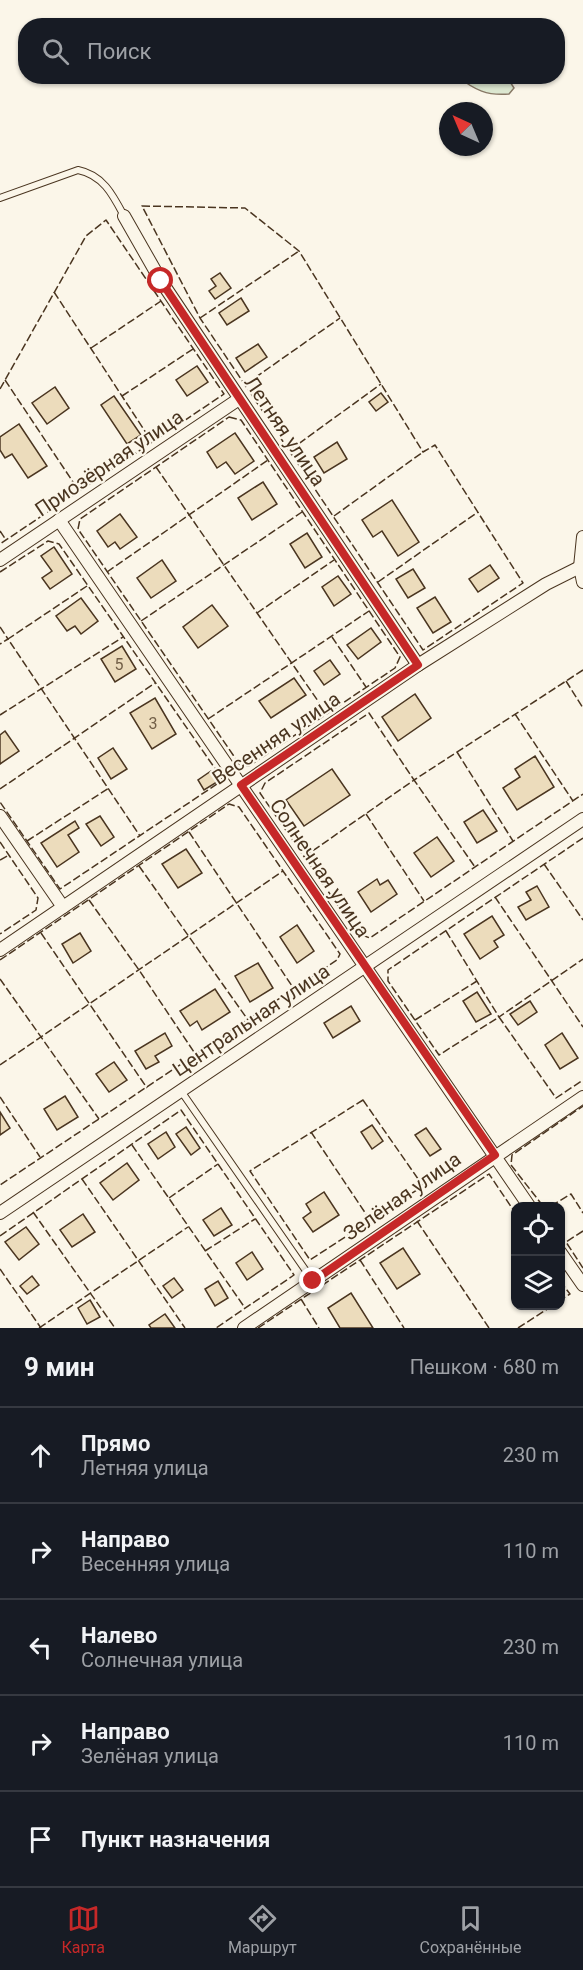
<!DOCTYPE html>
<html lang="ru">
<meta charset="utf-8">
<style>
body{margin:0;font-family:Roboto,sans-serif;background:#242831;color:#f1f3f6}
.controls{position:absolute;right:18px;bottom:18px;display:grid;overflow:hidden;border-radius:12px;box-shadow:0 2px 4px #0004}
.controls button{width:54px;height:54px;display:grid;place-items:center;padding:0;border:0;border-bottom:2px solid #363941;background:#171b24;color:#f1f3f6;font:30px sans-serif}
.compass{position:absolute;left:439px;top:102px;width:54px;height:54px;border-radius:50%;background:#171b24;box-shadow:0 2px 4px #0004;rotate:316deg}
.stop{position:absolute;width:18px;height:18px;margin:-14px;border:4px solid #c62828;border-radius:50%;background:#fff}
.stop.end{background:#c62828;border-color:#fff;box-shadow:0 2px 6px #0008}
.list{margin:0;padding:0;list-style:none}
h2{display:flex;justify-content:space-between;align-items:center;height:78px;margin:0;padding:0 24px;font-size:26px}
h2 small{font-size:20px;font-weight:400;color:#9ea1a6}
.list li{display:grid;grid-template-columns:39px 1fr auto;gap:18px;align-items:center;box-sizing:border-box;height:96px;padding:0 24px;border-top:2px solid #363941}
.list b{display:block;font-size:22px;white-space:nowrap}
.list p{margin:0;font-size:20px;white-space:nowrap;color:#9ea1a6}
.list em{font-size:20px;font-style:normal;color:#9ea1a6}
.icon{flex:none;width:33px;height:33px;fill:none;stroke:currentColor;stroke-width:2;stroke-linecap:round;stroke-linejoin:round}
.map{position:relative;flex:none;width:583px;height:1328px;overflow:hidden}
.search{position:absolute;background:#171b24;box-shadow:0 2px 4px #0004;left:18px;right:18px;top:18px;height:66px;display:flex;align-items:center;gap:15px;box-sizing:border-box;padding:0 21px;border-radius:24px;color:#9ea1a6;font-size:22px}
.sheet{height:558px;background:#171b24}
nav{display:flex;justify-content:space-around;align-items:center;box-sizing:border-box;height:84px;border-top:2px solid #363941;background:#171b24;font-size:16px;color:#9ea1a6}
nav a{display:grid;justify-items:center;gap:3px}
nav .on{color:#c62828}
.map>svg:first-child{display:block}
.green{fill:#dce7d0;stroke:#887966;stroke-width:1.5}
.building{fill:#ecdcbc;stroke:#4a3520;stroke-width:1.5}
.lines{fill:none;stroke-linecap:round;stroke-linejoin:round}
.service-casing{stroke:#4a3520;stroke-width:8}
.minor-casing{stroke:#4a3520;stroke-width:14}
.service{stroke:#fbf6e9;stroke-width:6}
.minor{stroke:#fbf6e9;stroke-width:12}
.fence{stroke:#4a3520;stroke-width:1.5;stroke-dasharray:8 3;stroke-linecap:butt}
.route{stroke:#c62828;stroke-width:8}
.labels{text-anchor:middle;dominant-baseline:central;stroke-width:4.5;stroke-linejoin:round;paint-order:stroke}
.number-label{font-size:16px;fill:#725f47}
.street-label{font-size:20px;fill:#4a3520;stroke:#fbf6e9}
</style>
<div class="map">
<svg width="583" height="1328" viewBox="0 0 583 1328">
<rect width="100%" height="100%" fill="#fbf6e9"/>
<path class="green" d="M458,77H507L514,88L509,94C487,96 475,90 458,77Z"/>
<g class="building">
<path d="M220,273L231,288L215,299L209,291L216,286L211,279Z"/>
<path d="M241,298L249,311L227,325L219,313Z"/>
<path d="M258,344L267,357L245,372L236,358Z"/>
<path d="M197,366L208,382L187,396L176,380Z"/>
<path d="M55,387L69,408L47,424L32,403Z"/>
<path d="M381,393L388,402L376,411L369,402Z"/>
<path d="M114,396L141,435L127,444L101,405Z"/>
<path d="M19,424L47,466L28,478L12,454L5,458L0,450V437Z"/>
<path d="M235,433L254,461L235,474L226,462L217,468L207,452Z"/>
<path d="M337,442L347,459L324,473L314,457Z"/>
<path d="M263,482L277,504L252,520L238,498Z"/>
<path d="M392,500L419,542L398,556L382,531L373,537L362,520Z"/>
<path d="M120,514L137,537L120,549L115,542L108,547L97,531Z"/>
<path d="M307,533L322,557L305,568L290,544Z"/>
<path d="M54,547L72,574L50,589L42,578L52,571L41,556Z"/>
<path d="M162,560L176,581L151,598L137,578Z"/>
<path d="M490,565L499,578L478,592L469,579Z"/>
<path d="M413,569L425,588L408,598L396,579Z"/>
<path d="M338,576L351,594L334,606L322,587Z"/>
<path d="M435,597L451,622L433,633L417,608Z"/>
<path d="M81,598L98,621L81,634L75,626L67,631L56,616Z"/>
<path d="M212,605L228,626L198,648L183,627Z"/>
<path d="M371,628L381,642L358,659L347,645Z"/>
<path d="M122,646L136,669L115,682L101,659Z"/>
<path d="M330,660L340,674L324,685L314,671Z"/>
<path d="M294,678L306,695L271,718L259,701Z"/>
<path d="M415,694L431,718L398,741L382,717Z"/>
<path d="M155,698L176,734L152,749L130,713Z"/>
<path d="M5,731L19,751L0,764V735Z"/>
<path d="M113,748L127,769L111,779L98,758Z"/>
<path d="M535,756L554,787L517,810L503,788L520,777L515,769Z"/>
<path d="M332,769L350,795L304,826L286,800Z"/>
<path d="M211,771L217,782L204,790L198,780Z"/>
<path d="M483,810L497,831L477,843L464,822Z"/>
<path d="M100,816L114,837L101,846L86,824Z"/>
<path d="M75,821L79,828L68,835L79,852L57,867L41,843Z"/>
<path d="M437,837L454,861L431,877L414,853Z"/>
<path d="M186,849L202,873L178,888L162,864Z"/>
<path d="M377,879L380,885L388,880L397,894L371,912L358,892Z"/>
<path d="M537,886L549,907L526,920L518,907L531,900L526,892Z"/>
<path d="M492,916L504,935L494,941L498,947L480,959L464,934Z"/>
<path d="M297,925L314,951L297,963L280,937Z"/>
<path d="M80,933L91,951L73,963L62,944Z"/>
<path d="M258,963L273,988L250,1002L235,976Z"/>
<path d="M215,989L230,1012L202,1030L197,1021L190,1026L180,1011Z"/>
<path d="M477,992L491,1014L476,1022L463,1001Z"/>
<path d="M530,1001L537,1012L518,1025L510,1014Z"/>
<path d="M351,1006L360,1021L333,1038L324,1023Z"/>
<path d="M165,1033L172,1046L155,1056L159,1062L146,1069L135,1051Z"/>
<path d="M562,1033L578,1058L560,1069L545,1045Z"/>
<path d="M114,1062L127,1080L109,1092L96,1074Z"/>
<path d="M65,1096L78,1117L57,1130L44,1109Z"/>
<path d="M0,1112L10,1128L0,1135Z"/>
<path d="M372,1125L383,1141L372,1149L361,1132Z"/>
<path d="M186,1127L200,1148L191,1155L176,1134Z"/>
<path d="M426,1128L441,1149L430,1156L415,1135Z"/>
<path d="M166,1132L175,1147L158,1159L148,1144Z"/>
<path d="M127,1163L139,1180L113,1200L100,1183Z"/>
<path d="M324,1192L339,1215L313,1232L303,1218L311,1212L306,1204Z"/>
<path d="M221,1208L232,1225L214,1236L203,1220Z"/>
<path d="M83,1214L95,1232L72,1247L60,1230Z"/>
<path d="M26,1227L39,1244L19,1260L5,1242Z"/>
<path d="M403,1248L420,1274L397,1289L380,1263Z"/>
<path d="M252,1252L263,1269L247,1280L236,1263Z"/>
<path d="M32,1276L39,1285L27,1294L20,1286Z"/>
<path d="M174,1278L183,1290L172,1298L163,1286Z"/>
<path d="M218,1281L228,1298L215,1306L205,1289Z"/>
<path d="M351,1293L373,1328H340L328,1308Z"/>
<path d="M90,1300L100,1317L87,1324L78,1308Z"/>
<path d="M165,1314L175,1328H151L149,1325Z"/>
</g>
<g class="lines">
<defs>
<g id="service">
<path d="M0,198L78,170C103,175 113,195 124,216"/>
<path d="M181,1091L313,1281"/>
</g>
<g id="minor">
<path d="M124,216L161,281L418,665"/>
<path d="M59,520L529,1206"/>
<path d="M583,537L580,567L583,582"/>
<path d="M0,560L239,399"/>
<path d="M0,816L63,907"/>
<path d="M0,950L418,665L546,584L580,567"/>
<path d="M0,1213L583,819"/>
<path d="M560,1252L583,1285"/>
<path d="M244,1328L583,1097"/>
</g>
</defs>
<use href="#service" class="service-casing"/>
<use href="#minor" class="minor-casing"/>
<use href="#service" class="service"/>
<use href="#minor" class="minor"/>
<g class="fence">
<path d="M142,206L245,208L299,251L423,452L435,445L523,583L423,650L200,318Z"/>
<path d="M54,292L152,442"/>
<path d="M200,318L299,251"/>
<path d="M91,348L161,301"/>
<path d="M5,380L79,491"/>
<path d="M246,384L340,318"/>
<path d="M0,389L86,236L106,220L224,394L0,544"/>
<path d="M122,396L193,349"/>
<path d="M229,417L241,420L400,657L395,668L249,766L240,765L78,529L80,519Z"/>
<path d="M290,450L381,384"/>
<path d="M156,467L327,714"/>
<path d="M334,516L423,452"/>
<path d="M0,531L6,540"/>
<path d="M0,572L48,541L59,544L223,780L60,889L0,802"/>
<path d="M107,572L268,460"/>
<path d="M378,582L478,512"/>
<path d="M87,586L8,639L140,836"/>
<path d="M257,613L334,560"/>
<path d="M141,621L302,512"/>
<path d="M0,627L8,639L0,644"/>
<path d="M332,637L366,687"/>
<path d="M583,670L414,780L369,713L265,783L260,793L357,933L370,938L583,794"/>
<path d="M566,681L583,708"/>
<path d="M515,714L573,801"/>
<path d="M0,715L123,637"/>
<path d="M208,719L369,611"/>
<path d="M457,752L513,841"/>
<path d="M0,789L155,683"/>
<path d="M366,814L424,901"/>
<path d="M189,832L294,989"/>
<path d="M583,838L388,970V981L439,1055L499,1017L556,1098L583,1080"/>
<path d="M27,841L109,788"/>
<path d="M0,842L38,898L36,910L0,934"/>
<path d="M304,857L414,780L475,867"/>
<path d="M0,860L9,855"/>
<path d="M544,864L583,920"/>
<path d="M139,866L248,1020"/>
<path d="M495,897L583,1027"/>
<path d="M89,900L139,970L196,1055"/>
<path d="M446,931L499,1017L583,959"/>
<path d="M41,933L147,1088"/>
<path d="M0,960L229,804L239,807L340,954L337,960L0,1185"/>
<path d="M0,979L99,1119"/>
<path d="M415,1020L477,981"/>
<path d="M0,1065L283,871"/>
<path d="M0,1097L40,1157"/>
<path d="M363,1100L423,1186L310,1260L250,1171Z"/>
<path d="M311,1132L370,1220"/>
<path d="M132,1145L245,1308"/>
<path d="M82,1179L185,1328"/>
<path d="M169,1198L218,1164"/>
<path d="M543,1206L511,1165L512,1155L583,1106"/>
<path d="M551,1206L571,1194L583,1213"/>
<path d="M33,1212L115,1328"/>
<path d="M417,1221L489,1328"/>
<path d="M583,1231L566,1242L583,1268"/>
<path d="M0,1236L181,1110L294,1275L216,1328"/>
<path d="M205,1251L255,1219"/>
<path d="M360,1260L404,1328"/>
<path d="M0,1269L41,1328"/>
<path d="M560,1281L570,1294L560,1300"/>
<path d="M301,1299L319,1328"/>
<path d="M39,1328L188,1227"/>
<path d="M258,1328L489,1174L516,1214"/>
<path d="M518,1328L552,1306"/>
</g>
</g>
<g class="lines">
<path class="route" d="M161,281L418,665L241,785L495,1155L313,1281"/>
</g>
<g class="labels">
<g class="number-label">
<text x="119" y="664">5</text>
<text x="153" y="723">3</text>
</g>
<g class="street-label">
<text transform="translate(285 431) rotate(56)">Летняя улица</text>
<text transform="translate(109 463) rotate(-34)">Приозёрная улица</text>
<text transform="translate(276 738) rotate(-34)">Весенняя улица</text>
<text transform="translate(320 868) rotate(56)">Солнечная улица</text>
<text transform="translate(251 1020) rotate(-34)">Центральная улица</text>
<text transform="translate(402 1196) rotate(-35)">Зелёная улица</text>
</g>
</g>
</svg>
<div class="controls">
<button><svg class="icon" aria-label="locate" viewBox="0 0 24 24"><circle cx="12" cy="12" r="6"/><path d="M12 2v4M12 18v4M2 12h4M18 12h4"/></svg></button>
<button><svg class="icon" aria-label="layers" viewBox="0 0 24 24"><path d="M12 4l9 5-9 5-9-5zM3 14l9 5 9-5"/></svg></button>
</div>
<svg class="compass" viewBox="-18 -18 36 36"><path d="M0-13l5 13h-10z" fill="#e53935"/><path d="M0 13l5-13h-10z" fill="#9ea1a6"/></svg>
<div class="stop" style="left:161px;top:281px"></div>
<div class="stop end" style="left:313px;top:1281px"></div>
<div class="search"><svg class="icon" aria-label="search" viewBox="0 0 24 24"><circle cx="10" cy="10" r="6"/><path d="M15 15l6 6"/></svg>Поиск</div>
</div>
<section class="sheet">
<h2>9 мин<small>Пешком · 680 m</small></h2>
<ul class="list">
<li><svg class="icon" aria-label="ahead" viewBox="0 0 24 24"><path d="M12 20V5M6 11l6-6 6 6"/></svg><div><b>Прямо</b><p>Летняя улица</p></div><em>230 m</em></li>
<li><svg class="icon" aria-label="right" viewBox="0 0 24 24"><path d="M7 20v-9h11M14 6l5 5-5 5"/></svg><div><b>Направо</b><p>Весенняя улица</p></div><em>110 m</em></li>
<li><svg class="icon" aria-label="left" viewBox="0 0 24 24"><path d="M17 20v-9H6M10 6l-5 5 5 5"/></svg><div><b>Налево</b><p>Солнечная улица</p></div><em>230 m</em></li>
<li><svg class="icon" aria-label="right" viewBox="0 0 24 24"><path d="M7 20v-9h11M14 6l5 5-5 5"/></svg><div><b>Направо</b><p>Зелёная улица</p></div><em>110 m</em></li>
<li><svg class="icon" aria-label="arrive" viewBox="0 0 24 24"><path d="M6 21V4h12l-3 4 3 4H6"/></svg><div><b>Пункт назначения</b></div></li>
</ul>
</section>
<nav>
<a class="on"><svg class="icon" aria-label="map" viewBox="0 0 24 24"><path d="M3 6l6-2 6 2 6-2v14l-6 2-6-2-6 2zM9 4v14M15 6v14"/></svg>Карта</a>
<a><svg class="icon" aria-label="directions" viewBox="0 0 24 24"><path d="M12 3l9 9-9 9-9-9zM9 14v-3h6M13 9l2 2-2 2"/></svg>Маршрут</a>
<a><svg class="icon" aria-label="saved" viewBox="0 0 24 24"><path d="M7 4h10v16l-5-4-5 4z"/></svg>Сохранённые</a>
</nav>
